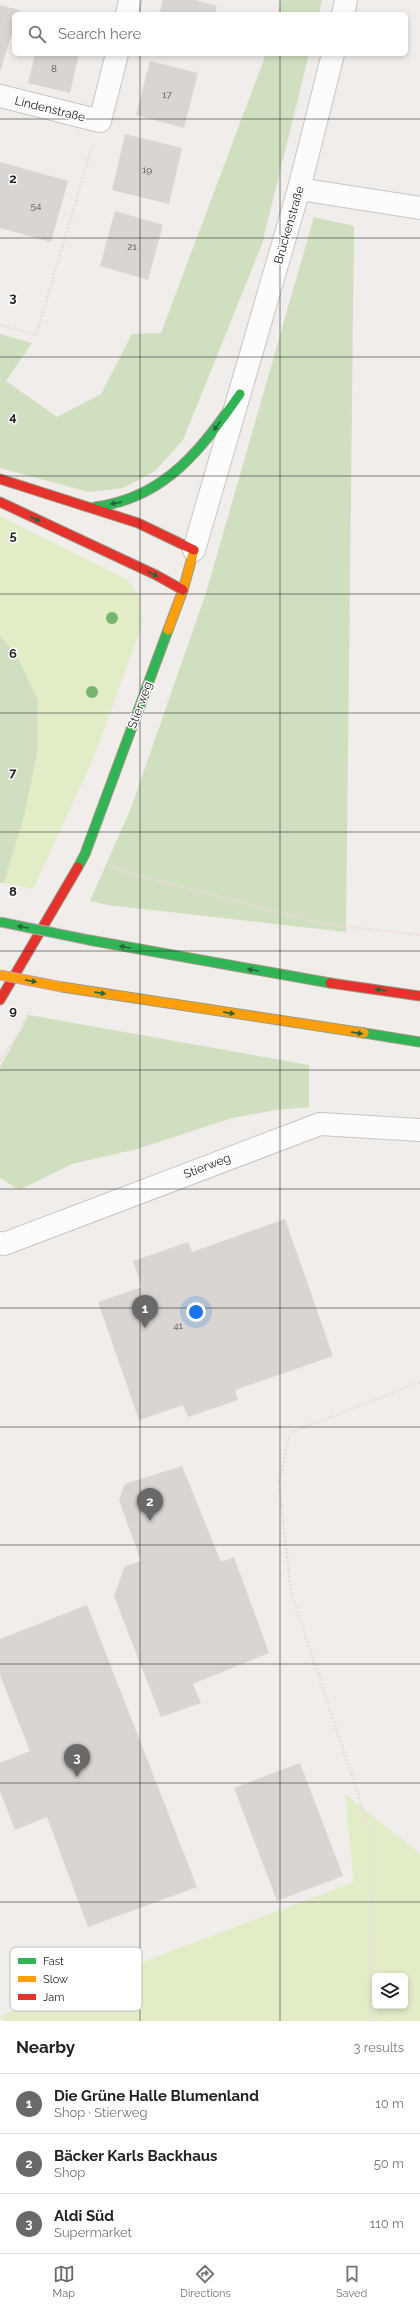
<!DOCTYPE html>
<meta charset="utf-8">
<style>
body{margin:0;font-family:Raleway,sans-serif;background:#f2f2f2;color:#202124}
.controls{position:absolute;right:12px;bottom:12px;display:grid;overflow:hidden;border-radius:6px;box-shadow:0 2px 6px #0003}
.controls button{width:36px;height:36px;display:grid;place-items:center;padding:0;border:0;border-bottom:1px solid #e0e0e0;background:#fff;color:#202124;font:20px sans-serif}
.you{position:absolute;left:196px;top:1312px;width:14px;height:14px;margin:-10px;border:3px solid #fff;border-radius:50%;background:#1a73e8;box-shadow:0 0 0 6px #1a73e833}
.badge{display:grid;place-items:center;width:26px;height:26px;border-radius:50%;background:#6a6968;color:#fff;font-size:13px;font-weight:700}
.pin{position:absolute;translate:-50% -33px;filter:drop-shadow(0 1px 2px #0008)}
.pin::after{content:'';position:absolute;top:21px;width:14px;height:12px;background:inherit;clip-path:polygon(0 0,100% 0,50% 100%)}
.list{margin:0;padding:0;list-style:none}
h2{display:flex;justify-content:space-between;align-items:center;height:52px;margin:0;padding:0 16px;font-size:17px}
h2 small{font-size:13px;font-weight:400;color:#757577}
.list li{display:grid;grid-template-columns:26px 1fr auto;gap:12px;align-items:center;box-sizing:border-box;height:60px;padding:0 16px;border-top:1px solid #e0e0e0}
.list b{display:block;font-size:15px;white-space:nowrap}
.list p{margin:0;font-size:13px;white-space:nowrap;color:#757577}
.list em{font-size:13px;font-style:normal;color:#757577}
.icon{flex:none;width:22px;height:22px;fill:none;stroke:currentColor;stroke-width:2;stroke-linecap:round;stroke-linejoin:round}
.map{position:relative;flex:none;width:420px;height:2021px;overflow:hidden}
.search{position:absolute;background:#fff;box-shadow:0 2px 6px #0003;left:12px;right:12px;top:12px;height:44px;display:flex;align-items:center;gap:10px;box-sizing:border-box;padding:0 14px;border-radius:6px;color:#757577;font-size:15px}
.sheet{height:232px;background:#fff}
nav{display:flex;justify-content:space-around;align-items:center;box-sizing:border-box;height:56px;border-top:1px solid #e0e0e0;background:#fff;font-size:11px;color:#757577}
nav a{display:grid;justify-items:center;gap:2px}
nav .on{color:#6a6968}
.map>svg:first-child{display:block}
.grass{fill:#e2edc8;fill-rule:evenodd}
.forest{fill:#cfdfbf}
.building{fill:#d8d5d3}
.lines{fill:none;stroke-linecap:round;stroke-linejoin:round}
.street-casing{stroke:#c7c6c5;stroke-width:24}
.fast-casing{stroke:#9c9980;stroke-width:11}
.slow-casing{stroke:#9c9980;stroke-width:11}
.jam-casing{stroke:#9c9980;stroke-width:11}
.path{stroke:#eddbdc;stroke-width:2.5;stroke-dasharray:2 2;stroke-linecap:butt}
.street{stroke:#fdfcfc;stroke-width:22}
.fast{stroke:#30b455;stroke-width:9}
.slow{stroke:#ff9f0a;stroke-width:9}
.jam{stroke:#e5322d;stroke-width:9}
.fast-bridge-casing{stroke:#c7a0b1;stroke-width:11;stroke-linecap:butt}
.slow-bridge-casing{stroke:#c7a0b1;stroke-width:11;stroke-linecap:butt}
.fast-bridge{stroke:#30b455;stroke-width:9}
.slow-bridge{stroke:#ff9f0a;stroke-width:9}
.tree{fill:#75b56d}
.oneway{fill:#286439}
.grid{fill:none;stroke:#222;stroke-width:1;stroke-opacity:0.55}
.labels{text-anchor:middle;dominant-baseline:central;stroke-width:3;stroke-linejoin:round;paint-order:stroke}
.number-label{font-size:10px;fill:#504f4e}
.street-label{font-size:12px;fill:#222;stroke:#fff}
.key{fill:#fff;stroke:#bdbdbd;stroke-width:1}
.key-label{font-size:11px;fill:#222}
.grid-label{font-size:13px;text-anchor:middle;font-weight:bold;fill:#222;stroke:#fff;stroke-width:3;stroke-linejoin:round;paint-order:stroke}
</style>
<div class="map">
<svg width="420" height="2021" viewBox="0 0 420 2021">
<rect width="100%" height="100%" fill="#f0edea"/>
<g class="grass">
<path d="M0,516L128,580L140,598L142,625L94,757L33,889L4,883L24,816L37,755L38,701L18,657L0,636Z"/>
<path d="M345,1794L420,1854V2021H4L0,2016L354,1882ZM375,1976H405V2006H375Z"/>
</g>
<g class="forest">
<path d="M281,0H322L319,14H278Z"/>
<path d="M266,54H309L262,244L183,440L155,471L123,488L89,492L0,468V334L32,343L6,381L57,417L101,394L132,334L161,333Z"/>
<path d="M314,217L354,226L346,932L108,905L90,901L131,808L206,593Z"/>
<path d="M0,636L18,657L38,701L37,755L24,816L4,883H0Z"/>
<path d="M29,1015L309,1065V1107L275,1110L232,1118L137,1149L72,1164L19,1190L0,1178V1067Z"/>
</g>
<g class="building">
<path d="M163,0H195L217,6L215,14H159Z"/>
<path d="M0,5L19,10L18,14H14V26L0,72Z"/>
<path d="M35,54H79L70,93L28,83Z"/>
<path d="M150,61L198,73L184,128L136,115Z"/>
<path d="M125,134L182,148L169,204L112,190Z"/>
<path d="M0,162L68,181L51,242L0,228Z"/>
<path d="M115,211L163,225L148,280L100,266Z"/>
<path d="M285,1219L333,1356L235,1390L238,1400L188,1417L183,1405L139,1420L98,1302L142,1287L133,1261L188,1242L192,1252Z"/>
<path d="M182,1466L221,1562L234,1557L269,1653L193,1684L201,1703L161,1717L114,1596L125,1566L141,1561L119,1500L125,1484Z"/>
<path d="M87,1605L197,1887L88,1927L47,1817L15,1830L0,1791V1763L30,1751L0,1675V1639Z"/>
<path d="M300,1763L343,1876L277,1901L234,1788Z"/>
</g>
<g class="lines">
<defs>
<g id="street">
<path d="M127,14L130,0"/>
<path d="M343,14L346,0"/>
<path d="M0,96L100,121L117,54"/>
<path d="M299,189L420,208"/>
<path d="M194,550L299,189L333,54"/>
<path d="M0,1243L4,1244L320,1124L420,1130"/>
</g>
<g id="fast">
<path d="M95,507C166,498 202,448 240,394"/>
<path d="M78,867L85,854L168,630"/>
<path d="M89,940L330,983"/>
<path d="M364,1033L420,1042"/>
</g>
<g id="slow">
<path d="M168,630L183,590L194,550"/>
<path d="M62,987L364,1033"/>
</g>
<g id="jam">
<path d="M0,479L138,523L194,550"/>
<path d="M0,502L156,575L183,590"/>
<path d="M330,983L420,996"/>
<path d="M0,1000L78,867"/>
</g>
</defs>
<use href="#street" class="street-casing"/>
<use href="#fast" class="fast-casing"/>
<use href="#slow" class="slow-casing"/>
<use href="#jam" class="jam-casing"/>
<g class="path">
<path d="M0,325L36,335L92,147"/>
<path d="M109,865L125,872L324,924L420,935"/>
<path d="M0,1061L20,1031L31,1008"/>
<path d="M370,2021L371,1834L291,1592L279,1482L290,1433L420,1382"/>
</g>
<use href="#street" class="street"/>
<use href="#fast" class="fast"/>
<use href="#slow" class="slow"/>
<use href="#jam" class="jam"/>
<defs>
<path id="fast-bridge" d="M0,922L89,940"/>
<path id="slow-bridge" d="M0,975L62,987"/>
</defs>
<use href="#fast-bridge" class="fast-bridge-casing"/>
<use href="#slow-bridge" class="slow-bridge-casing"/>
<use href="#fast-bridge" class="fast-bridge"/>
<use href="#slow-bridge" class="slow-bridge"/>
</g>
<g class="tree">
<circle cx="112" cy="618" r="6"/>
<circle cx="92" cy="692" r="6"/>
</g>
<defs><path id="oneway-solid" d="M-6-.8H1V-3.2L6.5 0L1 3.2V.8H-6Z"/></defs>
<g class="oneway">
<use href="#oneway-solid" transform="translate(217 426) rotate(126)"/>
<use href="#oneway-solid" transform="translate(116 503) rotate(169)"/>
<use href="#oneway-solid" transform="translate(35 519) rotate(25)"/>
<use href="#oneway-solid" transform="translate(153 574) rotate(26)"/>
<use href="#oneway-solid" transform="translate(23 927) rotate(-169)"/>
<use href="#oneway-solid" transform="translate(125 947) rotate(-169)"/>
<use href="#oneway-solid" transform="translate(253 970) rotate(-170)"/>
<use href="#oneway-solid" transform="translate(31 981) rotate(11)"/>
<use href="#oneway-solid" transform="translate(381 990) rotate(-171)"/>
<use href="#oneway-solid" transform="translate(100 993) rotate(9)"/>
<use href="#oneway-solid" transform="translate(229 1013) rotate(9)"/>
<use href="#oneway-solid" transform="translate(357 1033) rotate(8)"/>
</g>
<path class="grid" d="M140,0V14M280,0V14M140,54V2021M280,54V2021M0,119H420M0,238H420M0,357H420M0,476H420M0,594H420M0,713H420M0,832H420M0,951H420M0,1070H420M0,1189H420M0,1308H420M0,1427H420M0,1545H420M0,1664H420M0,1783H420M0,1902H420"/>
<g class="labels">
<g class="number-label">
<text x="54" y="68">8</text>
<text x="167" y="94">17</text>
<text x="147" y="169">19</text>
<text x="36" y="205">54</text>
<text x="132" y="246">21</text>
<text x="178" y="1325">41</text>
</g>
<g class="street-label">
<text transform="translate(50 109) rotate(14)">Lindenstraße</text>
<text transform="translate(289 225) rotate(-74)">Brückenstraße</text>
<text transform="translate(140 705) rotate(-70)">Stierweg</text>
<text transform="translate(207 1166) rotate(-21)">Stierweg</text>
</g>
</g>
<rect x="10" y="1947" width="132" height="64" rx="6" class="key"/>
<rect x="18" y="1958" width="18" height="6" fill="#30b455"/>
<rect x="18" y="1976" width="18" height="6" fill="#ff9f0a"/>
<rect x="18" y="1994" width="18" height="6" fill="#e5322d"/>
<g class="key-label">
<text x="43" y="1965">Fast</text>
<text x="43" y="1983">Slow</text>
<text x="43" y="2001">Jam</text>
</g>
<g class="grid-label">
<text x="13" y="183">2</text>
<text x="13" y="302">3</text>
<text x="13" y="421">4</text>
<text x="13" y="540">5</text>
<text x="13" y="658">6</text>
<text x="13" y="777">7</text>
<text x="13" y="896">8</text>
<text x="13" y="1015">9</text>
</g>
</svg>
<div class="controls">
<button><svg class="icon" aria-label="layers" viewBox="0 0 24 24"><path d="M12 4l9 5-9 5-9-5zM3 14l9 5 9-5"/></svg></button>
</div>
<div class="you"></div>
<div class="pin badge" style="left:145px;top:1328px">1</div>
<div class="pin badge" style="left:150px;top:1521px">2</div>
<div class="pin badge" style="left:77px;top:1777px">3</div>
<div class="search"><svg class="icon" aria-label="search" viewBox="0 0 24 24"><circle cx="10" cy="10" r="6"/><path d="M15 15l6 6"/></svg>Search here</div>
</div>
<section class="sheet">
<h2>Nearby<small>3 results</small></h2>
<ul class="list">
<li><span class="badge">1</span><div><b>Die Grüne Halle Blumenland</b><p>Shop · Stierweg</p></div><em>10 m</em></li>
<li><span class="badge">2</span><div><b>Bäcker Karls Backhaus</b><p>Shop</p></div><em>50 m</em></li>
<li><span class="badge">3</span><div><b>Aldi Süd</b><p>Supermarket</p></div><em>110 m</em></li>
</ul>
</section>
<nav>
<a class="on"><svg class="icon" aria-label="map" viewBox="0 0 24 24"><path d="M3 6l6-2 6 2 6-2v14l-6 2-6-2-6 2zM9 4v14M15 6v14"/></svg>Map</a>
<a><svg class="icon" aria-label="directions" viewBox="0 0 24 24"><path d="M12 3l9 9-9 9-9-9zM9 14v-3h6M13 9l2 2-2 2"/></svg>Directions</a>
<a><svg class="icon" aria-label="saved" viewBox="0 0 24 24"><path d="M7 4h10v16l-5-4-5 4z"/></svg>Saved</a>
</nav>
